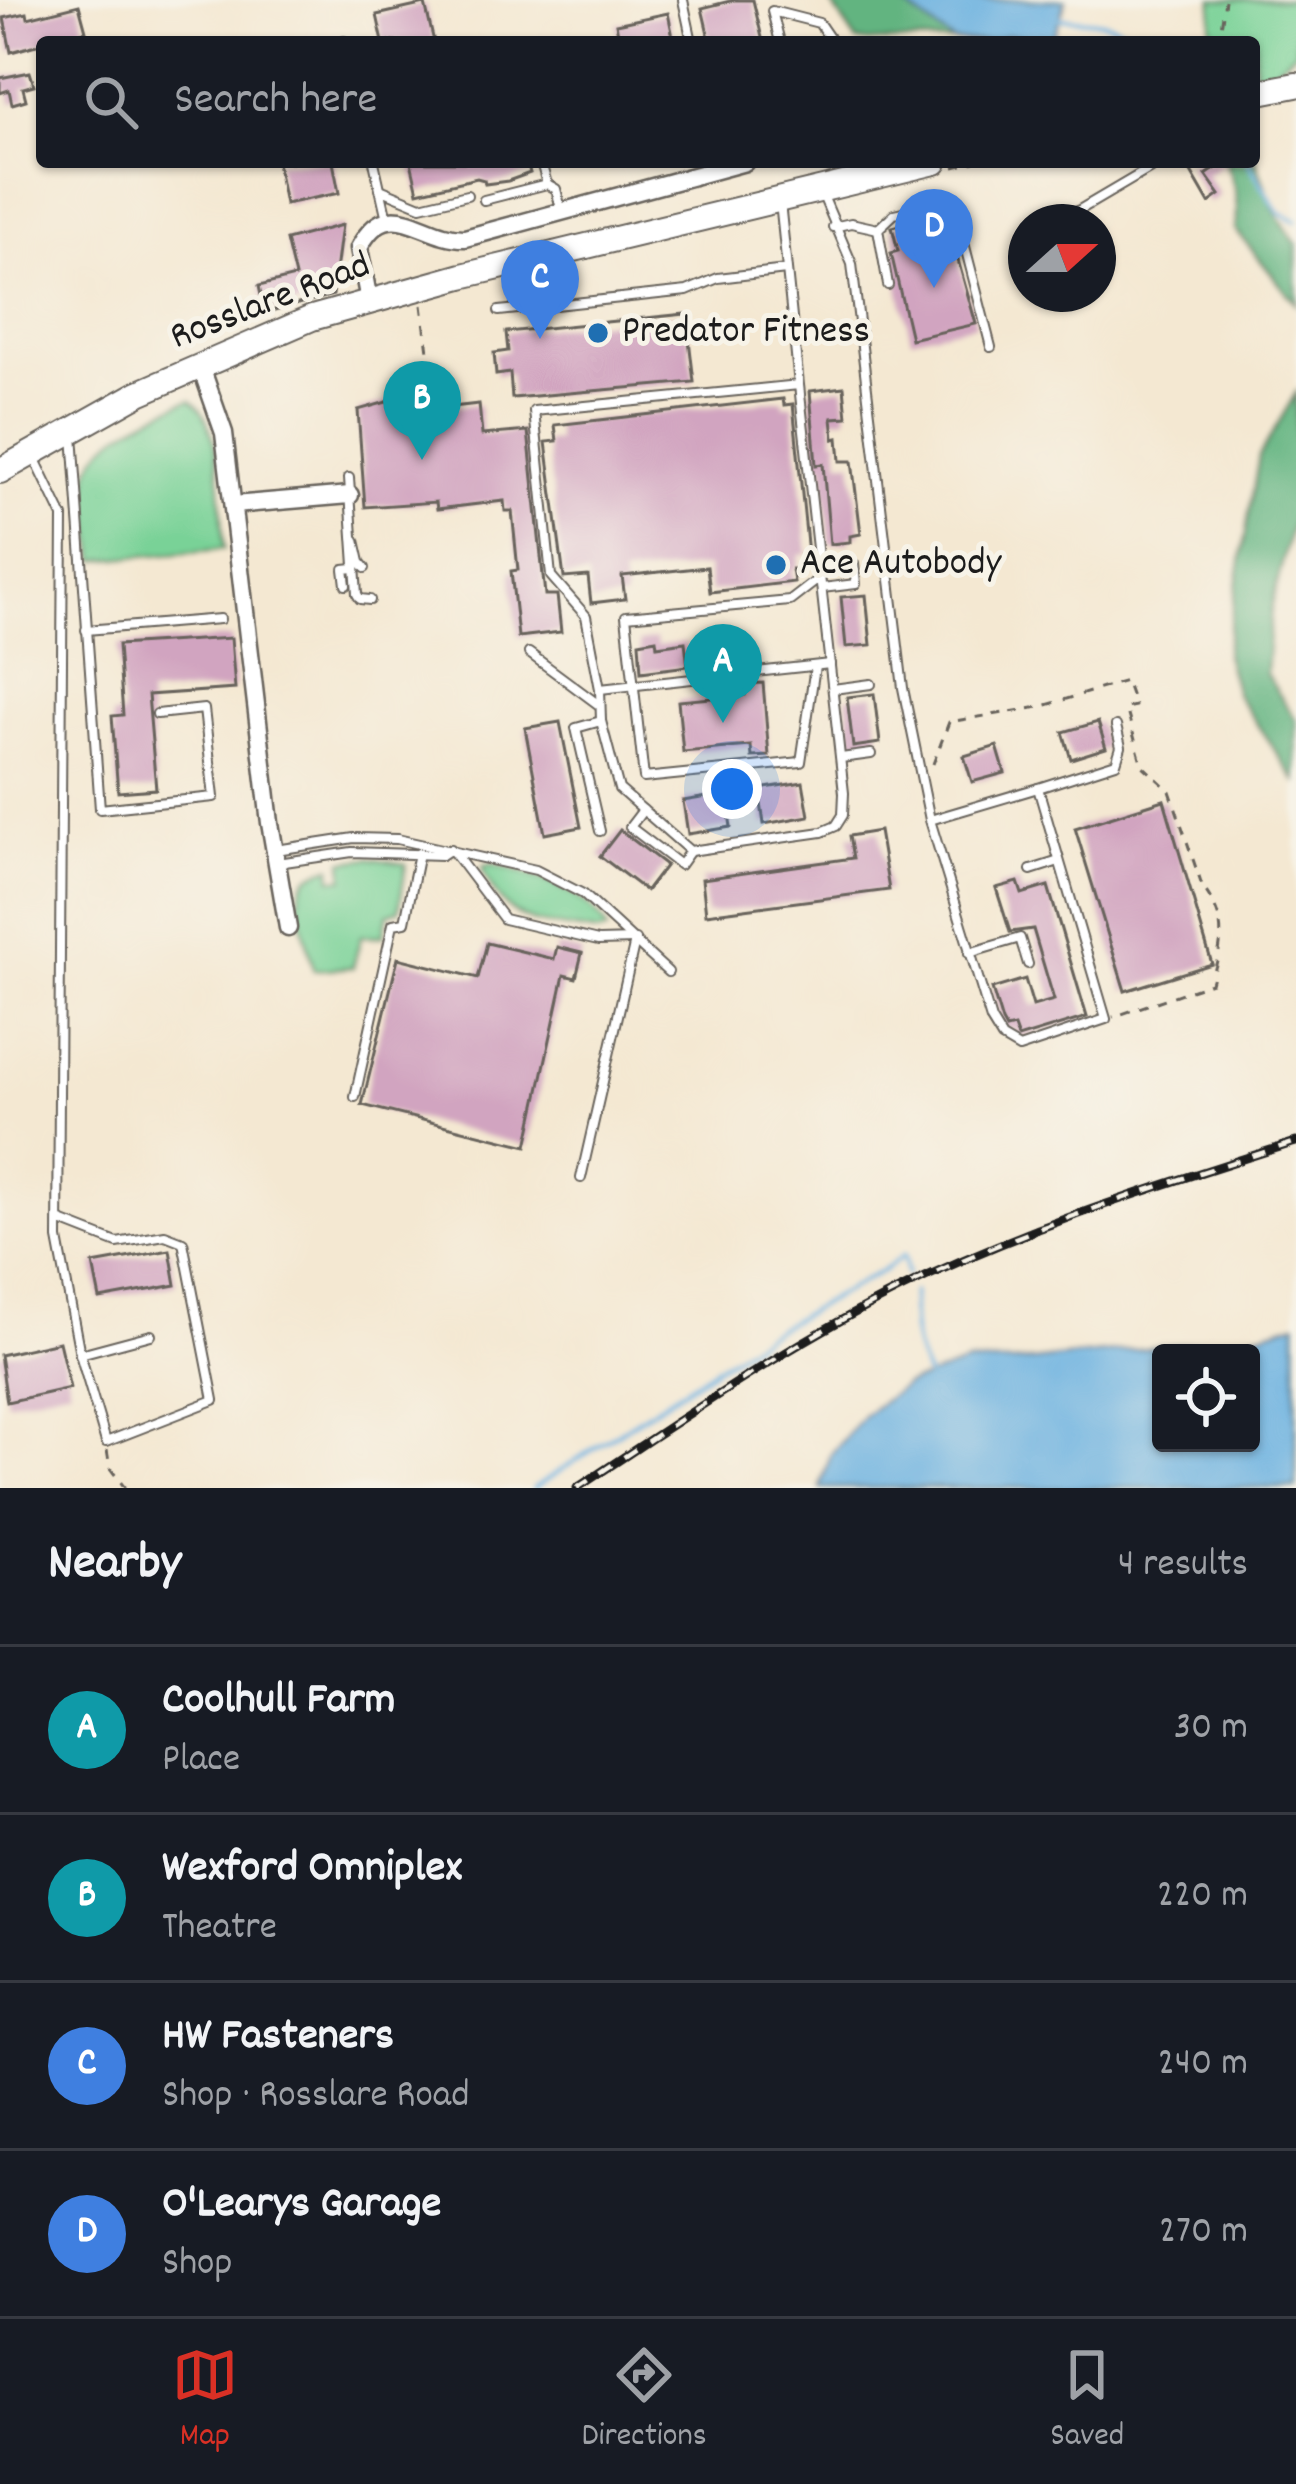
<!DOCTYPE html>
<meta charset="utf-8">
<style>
body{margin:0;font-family:Dekko,sans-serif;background:#242831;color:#f1f3f6}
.controls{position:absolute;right:36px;bottom:36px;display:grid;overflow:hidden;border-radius:12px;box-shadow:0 3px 9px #0004}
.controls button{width:108px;height:108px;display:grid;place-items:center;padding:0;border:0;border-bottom:3px solid #363941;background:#171b24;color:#f1f3f6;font:60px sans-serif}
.compass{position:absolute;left:1008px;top:204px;width:108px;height:108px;border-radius:50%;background:#171b24;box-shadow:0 3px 9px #0004;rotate:69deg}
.you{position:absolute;left:732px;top:789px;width:42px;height:42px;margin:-30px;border:9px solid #fff;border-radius:50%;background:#1a73e8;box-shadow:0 0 0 18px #1a73e833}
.badge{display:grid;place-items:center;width:78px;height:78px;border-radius:50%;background:#d93025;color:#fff;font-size:39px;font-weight:700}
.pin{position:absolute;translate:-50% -99px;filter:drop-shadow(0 3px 6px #0008)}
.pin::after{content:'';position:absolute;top:63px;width:42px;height:36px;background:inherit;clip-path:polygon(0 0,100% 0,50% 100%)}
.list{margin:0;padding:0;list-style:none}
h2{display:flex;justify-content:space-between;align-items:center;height:156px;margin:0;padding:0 48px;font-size:51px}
h2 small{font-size:39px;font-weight:400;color:#9ea1a6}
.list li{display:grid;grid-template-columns:78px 1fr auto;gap:36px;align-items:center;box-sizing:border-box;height:168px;padding:0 48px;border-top:3px solid #363941}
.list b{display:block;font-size:45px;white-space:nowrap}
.list p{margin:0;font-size:39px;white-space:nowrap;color:#9ea1a6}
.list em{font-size:39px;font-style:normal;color:#9ea1a6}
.icon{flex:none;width:66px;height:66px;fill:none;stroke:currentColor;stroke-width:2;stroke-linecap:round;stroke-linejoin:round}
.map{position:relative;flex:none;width:1296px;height:1488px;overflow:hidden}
.search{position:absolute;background:#171b24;box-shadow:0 3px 9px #0004;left:36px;right:36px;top:36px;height:132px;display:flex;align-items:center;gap:30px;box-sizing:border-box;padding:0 42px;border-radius:12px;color:#9ea1a6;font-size:45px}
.sheet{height:828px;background:#171b24}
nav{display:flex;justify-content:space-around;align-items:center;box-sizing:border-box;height:168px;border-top:3px solid #363941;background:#171b24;font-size:33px;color:#9ea1a6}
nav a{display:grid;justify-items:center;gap:6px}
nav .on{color:#d93025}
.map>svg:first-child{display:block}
.green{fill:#79d297;stroke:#4a775a;stroke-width:3}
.forest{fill:#62b480;stroke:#3f684e;stroke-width:3}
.water{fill:#6ab1e0;stroke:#43667e;stroke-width:3;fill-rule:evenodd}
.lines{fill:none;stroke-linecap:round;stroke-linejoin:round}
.stream{stroke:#6ab1e0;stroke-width:4.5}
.building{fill:#d1a4c0}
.service-casing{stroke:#68635c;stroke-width:12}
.minor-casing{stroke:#68635c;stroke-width:21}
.secondary-casing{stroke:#68635c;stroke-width:28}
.path{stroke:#68635c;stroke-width:3;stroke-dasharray:9 9;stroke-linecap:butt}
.service{stroke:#fff;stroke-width:8}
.minor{stroke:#fff;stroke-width:16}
.secondary{stroke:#fff;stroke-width:24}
.rail-casing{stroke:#1c1c1c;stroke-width:9}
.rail{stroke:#f7f3e8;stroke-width:4.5;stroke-dasharray:14;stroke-linecap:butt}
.poi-dot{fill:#1f6fb2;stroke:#f7f3e8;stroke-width:4.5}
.labels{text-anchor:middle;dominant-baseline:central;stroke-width:10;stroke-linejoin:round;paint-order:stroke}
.street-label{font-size:39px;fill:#1c1c1c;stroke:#f7f3e8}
.poi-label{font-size:39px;fill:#1c1c1c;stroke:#f7f3e8;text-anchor:start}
</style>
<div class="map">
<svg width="1296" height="1488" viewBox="0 0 1296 1488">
<rect width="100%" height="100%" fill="#f7f3e8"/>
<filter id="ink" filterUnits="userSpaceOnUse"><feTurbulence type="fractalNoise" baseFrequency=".00833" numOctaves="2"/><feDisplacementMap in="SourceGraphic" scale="24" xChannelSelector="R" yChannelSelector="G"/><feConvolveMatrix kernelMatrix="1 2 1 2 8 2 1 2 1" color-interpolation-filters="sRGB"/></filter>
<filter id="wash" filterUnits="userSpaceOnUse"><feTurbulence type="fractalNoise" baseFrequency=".004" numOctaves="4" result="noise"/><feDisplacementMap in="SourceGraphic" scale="48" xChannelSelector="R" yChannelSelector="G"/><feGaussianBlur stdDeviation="2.7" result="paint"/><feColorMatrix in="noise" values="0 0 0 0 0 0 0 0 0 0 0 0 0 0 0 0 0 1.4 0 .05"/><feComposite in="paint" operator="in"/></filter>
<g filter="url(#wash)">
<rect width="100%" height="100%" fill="#f4e8d2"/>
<g class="green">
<path d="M1213,0H1296V51L1273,70L1254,74V42H1211Z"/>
<path d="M191,400C224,422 220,511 224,549L96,560C89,493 68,459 139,423C156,415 173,404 191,400Z"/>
<path d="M370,858L406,864L399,910L388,914L383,936H361L353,967L314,970C310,947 290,901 305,881C310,873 322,870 331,867L332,879L344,878L343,861Z"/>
<path d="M493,864C532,875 588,890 607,930L598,933C542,922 508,930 483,870L484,865Z"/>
</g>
<g class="forest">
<path d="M829,0H898L954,42H857Z"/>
<path d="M1254,156L1275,211L1296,244V304L1235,229C1240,207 1235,182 1225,162H1254Z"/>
<path d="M1296,393V505L1271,610L1266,674L1296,720V781L1236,694L1225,654L1259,456Z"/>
</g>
<g class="water">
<path d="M898,0H1066L1052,42L1008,35L991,42H954Z"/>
<path d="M1296,1322V1488H820L831,1454L864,1415L905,1385L967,1363H1013L1248,1337ZM1251,1353V1443H1161V1353Z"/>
</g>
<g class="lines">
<g class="stream">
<path d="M1060,18C1094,20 1116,20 1143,42"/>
<path d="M1248,162L1278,211L1296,221"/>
<path d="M913,1292C910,1323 913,1350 928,1377"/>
<path d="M534,1488L767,1334L887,1268L904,1255L907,1274"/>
</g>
</g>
<g id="blocks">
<g class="building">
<path d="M734,0H753L763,42H710L702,8Z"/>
<path d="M425,4L434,42H383L377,15Z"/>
<path d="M79,5L86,31L11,52L4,18L27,13L28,18Z"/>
<path d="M668,13L674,42H620L616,24Z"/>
<path d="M30,72L34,85L23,88L26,100L12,104L9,90L0,93V78Z"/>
<path d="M277,162H333L339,193L285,204Z"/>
<path d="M411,162H527L530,173L508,181L485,184L484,180L477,178L418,192Z"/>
<path d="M1192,162H1225L1206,175L1220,195L1209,203L1187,165Z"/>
<path d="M945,214L976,324L911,339L891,253L898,251L892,227Z"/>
<path d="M342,225L333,295L271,311L268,298L262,300L259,286L295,277L286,240Z"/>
<path d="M686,314L694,382L512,398L510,373L496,375L494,353L508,351L506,332Z"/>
<path d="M844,387L847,417L832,418L834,439L838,438L840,461H852L861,534L850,536V542L830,544L823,464L816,465L810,391Z"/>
<path d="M451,398L452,407L479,404L482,435L528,431L545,595H557L561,632L518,637L511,571L518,570L512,511H505L504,501L437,509L436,502L365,507L358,410L390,401Z"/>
<path d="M783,399L784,405L793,404L808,554L800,555L797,569H792L794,582L710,592L707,567L622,576L625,599L591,603L588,576L564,578L546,442L557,441L555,425Z"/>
<path d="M866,595L871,645L846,647L841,597Z"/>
<path d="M231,638L235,689L148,695L156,789L118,792L112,716L123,715L118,645Z"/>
<path d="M656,639L657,646L685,642L688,666L641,672L639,642Z"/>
<path d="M763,683L769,756L752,757L751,746L683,752L678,701L745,695V684Z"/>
<path d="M874,694L880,743L853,747L847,697Z"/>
<path d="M560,722L581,827L545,834L525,728Z"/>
<path d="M1098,722L1106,748L1071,759L1063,732Z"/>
<path d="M997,746L1005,773L972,782L964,756Z"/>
<path d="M803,782L809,816L764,824L759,789Z"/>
<path d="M726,794L731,827L688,834L683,801Z"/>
<path d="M1164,800L1212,964L1125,991L1075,828Z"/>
<path d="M620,830L666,865L646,891L600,856Z"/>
<path d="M879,831L889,890L706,914L702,879L853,858L849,836Z"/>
<path d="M1018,882L1022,894L1048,886L1087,1017L1018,1038L1014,1027L1006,1029L1002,1022L992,989L1025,979L1033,1006L1054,1000L1033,929L1010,932L996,888Z"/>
<path d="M487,943L554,959L557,947L582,953L576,978L564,975L527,1146L362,1105L398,958L478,978Z"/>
<path d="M170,1250L176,1285L100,1299L93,1264Z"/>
<path d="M59,1342L70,1388L7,1402L0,1355Z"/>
</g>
</g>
</g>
<g filter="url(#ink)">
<use href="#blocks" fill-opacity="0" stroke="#68635c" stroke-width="3"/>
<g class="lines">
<defs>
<g id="service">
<path d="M683,0L692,42"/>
<path d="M344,41V42"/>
<path d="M780,42L772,11L819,23L832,42"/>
<path d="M374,162L387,219"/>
<path d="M541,162L547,184"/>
<path d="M380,189L421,206L467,195"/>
<path d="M821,191L852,264L903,688L930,820L1038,788L1106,1019L1019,1048L1002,1038L991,1020L930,820"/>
<path d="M484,200L547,184L556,189L561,209"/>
<path d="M780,202L799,385L534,411L551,576L586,616L600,689L601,721L619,789L690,851L822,832L836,826L843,815L844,793L799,385"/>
<path d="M1059,222L1161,162"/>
<path d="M833,227L851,223L878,229"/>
<path d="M878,229L894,214L953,200L991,347"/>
<path d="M878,229L888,285"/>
<path d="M499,311L687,291L718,278L786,270"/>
<path d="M73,435L100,809L214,797L204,709L157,714"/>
<path d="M33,455L63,517L58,1239L80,1354L106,1442L214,1400L183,1242L165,1235L117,1243L61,1221"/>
<path d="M349,478L357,594L360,599L370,600"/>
<path d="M355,540L360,562L365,568"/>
<path d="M346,585L344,569L354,568"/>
<path d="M822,588L856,584L854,564"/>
<path d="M86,630L220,619"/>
<path d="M529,653L599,705"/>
<path d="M815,666L801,762L644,778L626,616L790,601L821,577"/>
<path d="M600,689L830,664"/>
<path d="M833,689L871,684"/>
<path d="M841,758L871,754"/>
<path d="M1038,788L1116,763L1121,747L1116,726"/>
<path d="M643,810L630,827L680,865L690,851"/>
<path d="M600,831L576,728L601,721"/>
<path d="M276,850L354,838L397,839L536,870L583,894L668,972"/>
<path d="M278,863L352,852L442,855L451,849L504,919L598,941L635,940"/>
<path d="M1031,870L1059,861"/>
<path d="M969,953L1020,938L1028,964"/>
<path d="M355,1097L393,924L405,922L419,853"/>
<path d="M581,1178L635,941"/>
<path d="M80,1354L151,1335"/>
</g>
<g id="minor">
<path d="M369,301L359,248C389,190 422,239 465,238L745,162"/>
<path d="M201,367L224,433L270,823L288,928"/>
<path d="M233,505L350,495"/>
</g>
<g id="secondary">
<path d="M1254,93L1296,85"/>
<path d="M0,471L139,393L312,318L462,276L935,162"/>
</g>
</defs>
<use href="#service" class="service-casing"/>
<use href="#minor" class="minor-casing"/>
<use href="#secondary" class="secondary-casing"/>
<g class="path">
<path d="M0,16L3,32"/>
<path d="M1219,42L1225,0"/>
<path d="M954,167L975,162"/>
<path d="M422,305L431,374"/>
<path d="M933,764L949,722L1040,707L1126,681L1135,706L1126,708L1142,765L1170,791L1202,886C1229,922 1222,943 1211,983L1113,1017"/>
<path d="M107,1450L110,1468L125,1488"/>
</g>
<use href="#service" class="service"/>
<use href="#minor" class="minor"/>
<use href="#secondary" class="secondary"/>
<defs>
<path id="rail" d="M577,1488C676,1423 774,1354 879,1300C1011,1231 1155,1187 1296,1142"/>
</defs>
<use href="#rail" class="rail-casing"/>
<use href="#rail" class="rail"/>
</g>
</g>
<g class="poi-dot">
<circle cx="598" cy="333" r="12"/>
<circle cx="776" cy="565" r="12"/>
</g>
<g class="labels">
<g class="street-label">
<text transform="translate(271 303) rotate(-21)">Rosslare Road</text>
</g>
<g class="poi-label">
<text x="622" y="333">Predator Fitness</text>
<text x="800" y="565">Ace Autobody</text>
</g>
</g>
</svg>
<div class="controls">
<button><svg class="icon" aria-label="locate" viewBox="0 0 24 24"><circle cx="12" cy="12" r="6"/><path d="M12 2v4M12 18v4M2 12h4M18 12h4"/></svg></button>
</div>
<svg class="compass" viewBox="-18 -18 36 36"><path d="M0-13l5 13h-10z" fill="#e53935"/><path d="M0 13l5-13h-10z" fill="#9ea1a6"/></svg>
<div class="you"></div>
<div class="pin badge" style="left:723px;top:723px;background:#0f9aa8">A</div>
<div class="pin badge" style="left:422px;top:460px;background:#0f9aa8">B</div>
<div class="pin badge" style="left:540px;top:339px;background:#3f7fe0">C</div>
<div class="pin badge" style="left:934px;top:288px;background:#3f7fe0">D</div>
<div class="search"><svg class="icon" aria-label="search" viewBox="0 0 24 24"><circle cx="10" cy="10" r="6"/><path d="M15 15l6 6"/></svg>Search here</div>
</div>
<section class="sheet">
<h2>Nearby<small>4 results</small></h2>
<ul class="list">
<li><span class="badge" style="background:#0f9aa8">A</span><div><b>Coolhull Farm</b><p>Place</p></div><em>30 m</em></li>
<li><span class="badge" style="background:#0f9aa8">B</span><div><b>Wexford Omniplex</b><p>Theatre</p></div><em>220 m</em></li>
<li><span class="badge" style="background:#3f7fe0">C</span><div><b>HW Fasteners</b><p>Shop · Rosslare Road</p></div><em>240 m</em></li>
<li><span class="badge" style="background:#3f7fe0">D</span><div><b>O'Learys Garage</b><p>Shop</p></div><em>270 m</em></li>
</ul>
</section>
<nav>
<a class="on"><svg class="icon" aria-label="map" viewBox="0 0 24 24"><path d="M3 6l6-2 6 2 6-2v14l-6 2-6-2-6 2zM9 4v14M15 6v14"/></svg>Map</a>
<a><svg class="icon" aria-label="directions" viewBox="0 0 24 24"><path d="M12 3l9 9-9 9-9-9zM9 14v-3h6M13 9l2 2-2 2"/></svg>Directions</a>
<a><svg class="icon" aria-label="saved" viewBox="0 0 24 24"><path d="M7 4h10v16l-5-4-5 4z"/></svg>Saved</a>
</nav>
